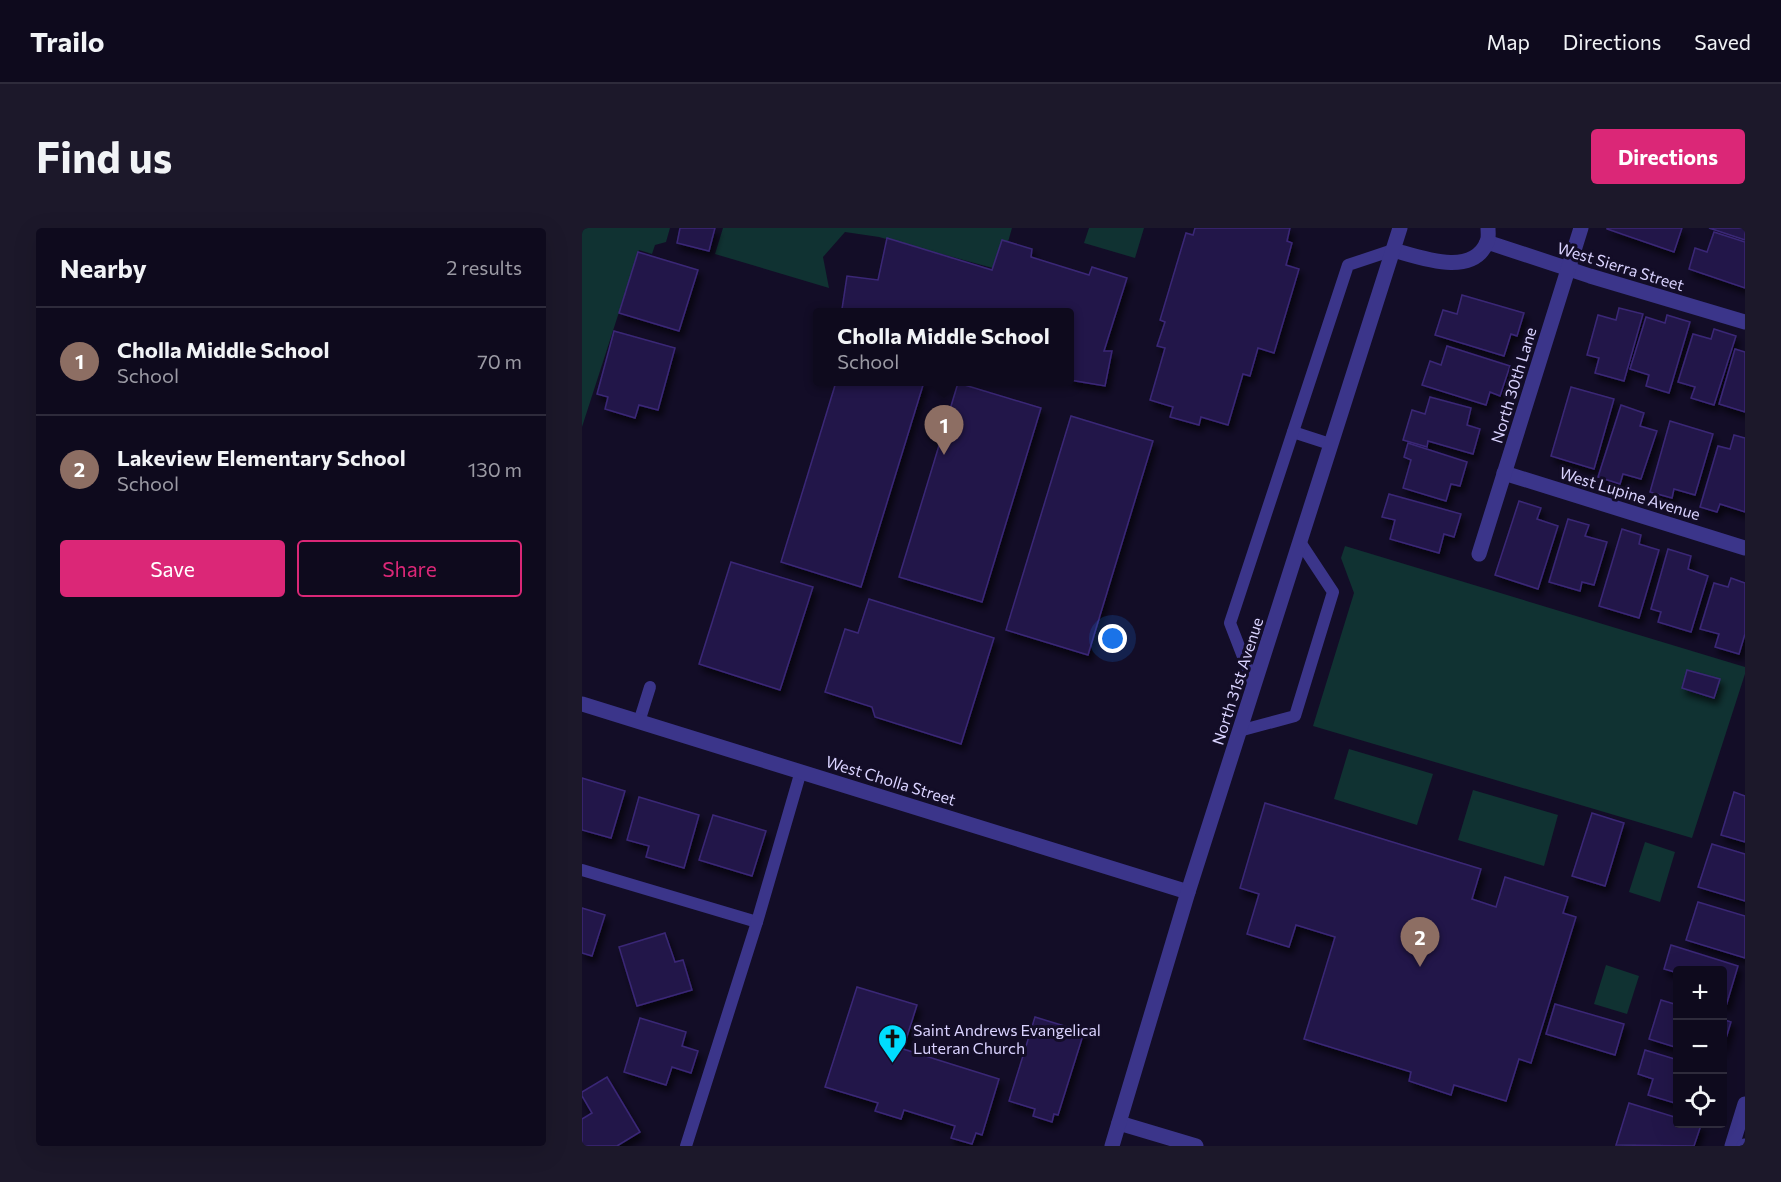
<!DOCTYPE html>
<meta charset="utf-8">
<style>
body{margin:0;font-family:Commissioner,sans-serif;background:#1c182a;color:#f1f3f6}
.controls{position:absolute;right:18px;bottom:18px;display:grid;overflow:hidden;border-radius:6px;box-shadow:0 6px 24px #0002}
.controls button{width:54px;height:54px;display:grid;place-items:center;padding:0;border:0;border-bottom:2px solid #2e2b3b;background:#0e0a1d;color:#f1f3f6;font:30px sans-serif}
.you{position:absolute;left:531px;top:411px;width:21px;height:21px;margin:-15px;border:4px solid #fff;border-radius:50%;background:#1a73e8;box-shadow:0 0 0 9px #1a73e833}
.badge{display:grid;place-items:center;width:39px;height:39px;border-radius:50%;background:#db2777;color:#fff;font-size:20px;font-weight:700}
.pin{position:absolute;translate:-50% -50px;filter:drop-shadow(0 2px 3px #0008)}
.pin::after{content:'';position:absolute;top:32px;width:21px;height:18px;background:inherit;clip-path:polygon(0 0,100% 0,50% 100%)}
.popup{position:absolute;left:231px;top:80px;width:261px;height:78px;box-sizing:border-box;display:grid;place-content:center;border-radius:6px;background:#0e0a1d;filter:drop-shadow(0 2px 4px #0005);font-size:20px;white-space:nowrap;color:#9b9aa4}
.popup b{font-size:22px;color:#f1f3f6}
.popup::after{content:'';position:absolute;left:50%;top:100%;margin-left:-12px;border:12px solid transparent;border-top-color:#0e0a1d}
.list{margin:0;padding:0;list-style:none}
h2{display:flex;justify-content:space-between;align-items:center;height:78px;margin:0;padding:0 24px;font-size:26px}
h2 small{font-size:20px;font-weight:400;color:#9b9aa4}
.list li{display:grid;grid-template-columns:39px 1fr auto;gap:18px;align-items:center;box-sizing:border-box;height:108px;padding:0 24px;border-top:2px solid #2e2b3b}
.list b{display:block;font-size:22px;white-space:nowrap}
.list p{margin:0;font-size:20px;white-space:nowrap;color:#9b9aa4}
.list em{font-size:20px;font-style:normal;color:#9b9aa4}
.actions{display:flex;gap:12px;padding:18px 24px}
.actions a{flex:1;padding:14px 0;border:2px solid #db2777;border-radius:6px;text-align:center;font-size:21px;color:#db2777}
.actions .main{background:#db2777;color:#fff}
.icon{flex:none;width:33px;height:33px;fill:none;stroke:currentColor;stroke-width:2;stroke-linecap:round;stroke-linejoin:round}
.map{position:relative;flex:none;width:1163px;height:918px;overflow:hidden;border-radius:6px}
header{display:flex;align-items:center;gap:36px;box-sizing:border-box;height:84px;padding:0 30px;background:#0e0a1d;border-bottom:2px solid #2e2b3b}
header strong{font-size:28px}
nav{display:flex;gap:33px;margin-inline-start:auto;font-size:21px}
.intro{display:flex;align-items:center;justify-content:space-between;box-sizing:border-box;height:144px;padding:0 36px}
h1{margin:0;font-size:42px}
.button{padding:15px 27px;border-radius:6px;background:#db2777;color:#fff;font-size:21px;font-weight:700}
main{display:flex;gap:36px;padding:0 36px}
aside{flex:1;background:#0e0a1d;border-radius:6px;box-shadow:0 6px 24px #0002}
.map>svg:first-child{display:block}
.green{fill:#103232}
.building{fill:#24184a;stroke:#3a2877;stroke-width:1.5;filter:url(#shadow)}
.lines{fill:none;stroke-linecap:round;stroke-linejoin:round}
.service{stroke:#3b358a;stroke-width:12}
.minor{stroke:#3b358a;stroke-width:15}
.tertiary{stroke:#3b358a;stroke-width:15}
.labels{text-anchor:middle;dominant-baseline:central;stroke-width:6;stroke-linejoin:round;paint-order:stroke}
.street-label{font-size:16px;fill:#dad3ff;stroke:#130d27}
.poi-label{font-size:16px;fill:#dad3ff;stroke:#130d27;text-anchor:start}
</style>
<header>
<strong>Trailo</strong>
<nav><a>Map</a><a>Directions</a><a>Saved</a></nav>
</header>
<div class="intro"><h1>Find us</h1><a class="button">Directions</a></div>
<main>
<aside>
<h2>Nearby<small>2 results</small></h2>
<ul class="list">
<li><span class="badge" style="background:#8d6e63">1</span><div><b>Cholla Middle School</b><p>School</p></div><em>70 m</em></li>
<li><span class="badge" style="background:#8d6e63">2</span><div><b>Lakeview Elementary School</b><p>School</p></div><em>130 m</em></li>
</ul>
<div class="actions"><a class="main">Save</a><a>Share</a></div>
</aside>
<div class="map">
<svg width="1163" height="918" viewBox="0 0 1163 918">
<defs>
<filter id="shadow"><feDropShadow dx="3.5" dy="6" stdDeviation="3" flood-color="#0009"/></filter>
</defs>
<rect width="100%" height="100%" fill="#130d27"/>
<g class="green">
<path d="M0,0H88L84,14L73,17L70,26L57,22L0,199Z"/>
<path d="M141,0H430L418,42L297,9L263,4L241,29L247,60L133,26Z"/>
<path d="M507,0H562L553,30L502,15Z"/>
<path d="M763,318L1163,439V446L1110,610L731,498L772,365L759,330Z"/>
<path d="M767,521L851,546L835,597L752,571Z"/>
<path d="M891,562L976,587L962,638L876,612Z"/>
<path d="M1063,614L1093,624L1078,674L1047,664Z"/>
<path d="M1024,737L1057,748L1045,786L1012,776Z"/>
</g>
<g class="building">
<path d="M98,0H133L127,23L95,15Z"/>
<path d="M613,0H708L705,13L710,15L704,37L717,41L692,125L676,120L668,148L661,146L646,197L619,189L617,197L588,189L591,179L568,172L583,120L575,118L583,94L578,92L604,5L611,7Z"/>
<path d="M1025,0H1100L1092,24L1025,1Z"/>
<path d="M1127,0H1163V12Z"/>
<path d="M1132,4L1163,14V60L1107,41L1113,20L1125,24Z"/>
<path d="M305,10L410,42L420,12L450,21L449,29L507,47L510,39L545,50L522,123H530L523,158L488,152V85H270L260,81L265,48L296,52Z"/>
<path d="M56,24L116,42L97,103L37,85Z"/>
<path d="M880,67L942,85L935,108L929,106L922,128L853,107L861,82L875,86Z"/>
<path d="M1037,80L1061,86L1042,153L1013,145L1017,130L1005,127L1016,87L1034,92Z"/>
<path d="M1085,87L1108,94L1087,165L1064,158L1067,147L1048,141L1064,89L1083,95Z"/>
<path d="M1132,101L1154,108L1132,177L1109,170L1113,159L1096,154L1111,106L1129,111Z"/>
<path d="M32,103L93,120L76,182L57,177L53,190L23,181L26,169L15,166Z"/>
<path d="M865,118L928,138L918,168L908,164L904,177L840,157L848,133L859,137Z"/>
<path d="M1153,121L1163,124V184L1137,176Z"/>
<path d="M254,154H342L279,359L199,334Z"/>
<path d="M376,155L459,180L400,374L317,349Z"/>
<path d="M989,159L1032,171L1012,241L969,228Z"/>
<path d="M848,169L889,180L885,197L898,201L891,226L846,213L845,219L821,212L830,182L843,186Z"/>
<path d="M1039,177L1062,185L1058,198L1075,203L1059,251L1041,246L1038,256L1016,249Z"/>
<path d="M489,188L571,213L506,427L424,402Z"/>
<path d="M1088,193L1131,206L1113,267L1092,261L1090,270L1068,264Z"/>
<path d="M1152,207L1163,210V284L1138,276L1135,284L1118,279L1136,218L1148,221Z"/>
<path d="M826,215L885,234L878,258L869,256L864,273L821,260L829,232L822,229Z"/>
<path d="M807,266L879,286L872,309L862,306L857,325L808,311L813,292L800,289Z"/>
<path d="M937,273L959,280L955,291L976,298L956,361L913,347Z"/>
<path d="M986,291L1007,297L1003,308L1025,314L1012,357L1000,354L998,363L967,354Z"/>
<path d="M1040,301L1059,307L1057,316L1077,322L1057,390L1017,378Z"/>
<path d="M1086,321L1109,328L1106,341L1126,348L1109,404L1076,394L1079,384L1069,381Z"/>
<path d="M149,334L231,359L198,462L117,436Z"/>
<path d="M1149,350L1163,355V406L1157,426L1133,419L1137,406L1118,401L1132,355L1146,359Z"/>
<path d="M287,371L412,410L379,516L293,489L290,479L243,464L263,401L276,405Z"/>
<path d="M1105,442L1138,451L1132,470L1100,460Z"/>
<path d="M0,550L43,563L29,610L0,602Z"/>
<path d="M1152,564L1163,568V614L1139,607Z"/>
<path d="M57,569L117,587L102,640L64,629L67,618L45,612Z"/>
<path d="M683,575L899,641L890,671L914,679L923,649L986,669L981,685L994,689L949,835L937,831L924,873L872,857L869,867L827,853L829,844L722,811L753,709L714,697L707,719L665,706L677,666L658,660Z"/>
<path d="M1010,585L1042,595L1023,658L990,648Z"/>
<path d="M131,587L184,603L170,648L117,632Z"/>
<path d="M1130,616L1163,626V673L1116,659Z"/>
<path d="M1116,674L1163,688V730L1104,712Z"/>
<path d="M0,680L23,687L10,728L0,725Z"/>
<path d="M83,705L93,734L101,732L110,762L55,778L37,719Z"/>
<path d="M1089,717L1156,738L1144,778L1140,777V742H1096V745L1082,741Z"/>
<path d="M275,759L335,777L321,821L417,851L400,907L394,905L390,916L369,910L373,898L322,882L319,891L293,883L296,875L243,859Z"/>
<path d="M1079,772L1096,777V820L1067,811Z"/>
<path d="M973,776L1042,796L1033,827L964,806Z"/>
<path d="M453,789L502,804L476,887L472,886L470,894L451,888L453,881L427,873Z"/>
<path d="M58,790L104,804L100,818L116,823L109,845L90,839L84,857L42,844Z"/>
<path d="M1140,791L1149,794L1140,823Z"/>
<path d="M1063,822L1096,832V876L1066,867L1071,851L1056,846Z"/>
<path d="M25,849L58,904L35,918H0V891L10,885L0,868V864Z"/>
<path d="M1047,875L1096,890V896H1113L1119,897L1112,918L1034,917Z"/>
</g>
<g class="lines">
<g class="service">
<path d="M711,204L748,216"/>
<path d="M672,457L648,395L766,37L811,22"/>
<path d="M57,494L68,459"/>
<path d="M657,503L713,488L751,364L718,314"/>
<path d="M0,642L175,694"/>
<path d="M104,918L175,694L219,543"/>
</g>
<g class="minor">
<path d="M905,14L1008,48L1163,94"/>
<path d="M811,22C837,29 891,50 905,14C907,10 906,4 906,0"/>
<path d="M922,245L1163,320"/>
<path d="M897,326L999,0"/>
<path d="M537,895L614,918"/>
<path d="M1150,918L1163,876"/>
<path d="M1162,918H1163"/>
</g>
<g class="tertiary">
<path d="M0,476L606,664"/>
<path d="M530,918L606,664L818,0"/>
</g>
</g>
<defs>
<symbol id="church-pin" viewBox="-11 -11 22 30"><path d="M0 17L-7.5 6A9.5 9.5 0 1 1 7.5 6Z" fill="#00ddfe" stroke="#130d27"/><path d="M-1.2-6h2.4v3.5h3.3v2.4h-3.3V6h-2.4V-.1h-3.3v-2.4h3.3Z" fill="#111"/></symbol>
</defs>
<g fill-rule="evenodd">
<use href="#church-pin" x="294" y="794" width="33" height="45"/>
</g>
<g class="labels">
<g class="street-label">
<text transform="translate(1039 38) rotate(17)">West Sierra Street</text>
<text transform="translate(931 157) rotate(-73)">North 30th Lane</text>
<text transform="translate(1048 265) rotate(17)">West Lupine Avenue</text>
<text transform="translate(655 453) rotate(-72)">North 31st Avenue</text>
<text transform="translate(309 552) rotate(17)">West Cholla Street</text>
</g>
<g class="poi-label">
<text x="331" y="801">Saint Andrews Evangelical<tspan x="331" dy="18">Luteran Church</tspan></text>
</g>
</g>
</svg>
<div class="controls">
<button>+</button>
<button>−</button>
<button><svg class="icon" aria-label="locate" viewBox="0 0 24 24"><circle cx="12" cy="12" r="6"/><path d="M12 2v4M12 18v4M2 12h4M18 12h4"/></svg></button>
</div>
<div class="you"></div>
<div class="pin badge" style="left:362px;top:227px;background:#8d6e63">1</div>
<div class="popup"><b>Cholla Middle School</b>School</div>
<div class="pin badge" style="left:838px;top:739px;background:#8d6e63">2</div>
</div>
</main>
